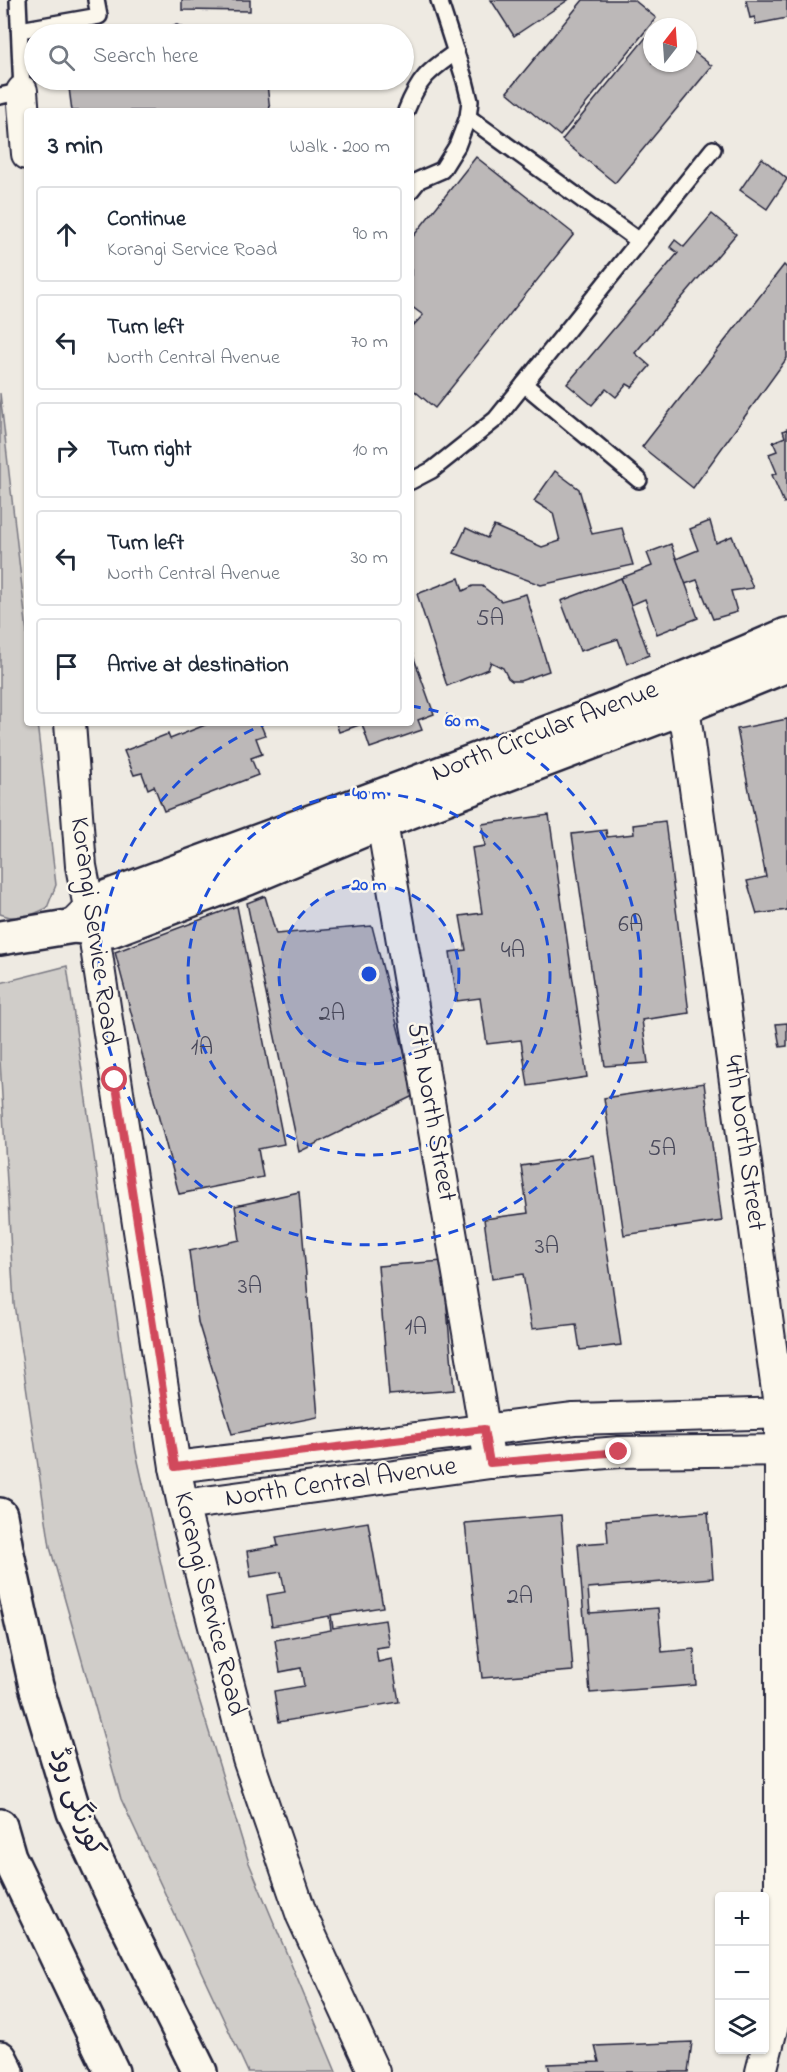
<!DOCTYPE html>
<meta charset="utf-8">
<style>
body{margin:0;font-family:"Indie Flower","Playpen Sans Arabic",sans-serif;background:#f6f6f7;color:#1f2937}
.controls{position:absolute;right:18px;bottom:18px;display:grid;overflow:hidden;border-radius:6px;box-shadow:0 2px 4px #0004}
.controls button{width:54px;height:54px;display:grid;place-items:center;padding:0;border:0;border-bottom:2px solid #e0e1e3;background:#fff;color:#1f2937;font:30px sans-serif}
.compass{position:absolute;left:643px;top:18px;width:54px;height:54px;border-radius:50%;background:#fff;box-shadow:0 2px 4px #0004;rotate:17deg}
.stop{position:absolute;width:18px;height:18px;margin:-14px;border:4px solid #d1495b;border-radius:50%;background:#fff}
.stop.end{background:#d1495b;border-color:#fff;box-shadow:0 2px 6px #0008}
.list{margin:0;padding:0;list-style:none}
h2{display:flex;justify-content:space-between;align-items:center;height:78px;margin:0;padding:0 24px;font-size:26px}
h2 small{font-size:20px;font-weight:400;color:#747a83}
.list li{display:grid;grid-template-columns:39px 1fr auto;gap:18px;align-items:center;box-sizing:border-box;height:96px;margin:0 12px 12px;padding:0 12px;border:2px solid #e0e1e3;border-radius:6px}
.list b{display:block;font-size:22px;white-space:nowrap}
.list p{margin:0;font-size:20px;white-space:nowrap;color:#747a83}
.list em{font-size:20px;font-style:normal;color:#747a83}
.icon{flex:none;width:33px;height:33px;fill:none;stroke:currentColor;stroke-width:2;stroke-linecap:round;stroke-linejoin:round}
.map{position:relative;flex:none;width:787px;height:2072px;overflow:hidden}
.search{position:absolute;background:#fff;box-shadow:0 2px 4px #0004;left:24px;top:24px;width:390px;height:66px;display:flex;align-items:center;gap:15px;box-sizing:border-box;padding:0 21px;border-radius:33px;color:#747a83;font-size:22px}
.panel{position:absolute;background:#fff;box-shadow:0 2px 4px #0004;left:24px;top:108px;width:390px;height:618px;border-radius:6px}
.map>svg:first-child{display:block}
.green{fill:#d0cdc9;stroke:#797882;stroke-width:1.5}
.building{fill:#bcb8b8;stroke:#22223b;stroke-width:1.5}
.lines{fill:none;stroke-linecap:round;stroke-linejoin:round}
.lane-casing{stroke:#22223b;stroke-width:20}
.street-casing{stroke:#22223b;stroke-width:34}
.secondary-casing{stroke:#22223b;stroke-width:38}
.primary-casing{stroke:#22223b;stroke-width:38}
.lane{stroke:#fbf7ec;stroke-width:15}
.street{stroke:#fbf7ec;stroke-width:30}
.secondary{stroke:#fbf7ec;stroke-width:33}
.primary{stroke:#fbf7ec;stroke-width:33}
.route{stroke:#d1495b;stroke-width:8}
.ring{fill:none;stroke:#1d4ed8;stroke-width:3;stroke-dasharray:10 8}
.labels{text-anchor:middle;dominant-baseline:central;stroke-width:5;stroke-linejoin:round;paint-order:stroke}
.number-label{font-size:24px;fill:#48485a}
.street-label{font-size:27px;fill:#22223b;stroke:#fbf7ec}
.centre{fill:#1d4ed8;stroke:#fbf7ec;stroke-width:3}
.ring-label{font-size:18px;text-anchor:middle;font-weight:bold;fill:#1d4ed8;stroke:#fbf7ec;stroke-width:5;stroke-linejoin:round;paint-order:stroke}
</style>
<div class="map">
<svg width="787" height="2072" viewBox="0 0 787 2072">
<rect width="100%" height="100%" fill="#eeeae2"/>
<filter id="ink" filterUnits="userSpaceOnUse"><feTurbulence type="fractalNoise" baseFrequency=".0167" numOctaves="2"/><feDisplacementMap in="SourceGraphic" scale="12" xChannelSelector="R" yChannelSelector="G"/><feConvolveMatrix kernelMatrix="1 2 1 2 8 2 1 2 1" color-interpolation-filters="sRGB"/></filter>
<g filter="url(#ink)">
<g class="green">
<path d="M0,393L27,632V723H37L56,885L47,908C31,916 17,921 0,914Z"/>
<path d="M67,966L136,1452L170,1604L249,1863L336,2072H248L121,1799L50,1547L14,1304L0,1061V983Z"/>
</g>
<g class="building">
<path d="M182,0H250V11L182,10Z"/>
<path d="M491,0H568L514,36Z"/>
<path d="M583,0H634L656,18L560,136L507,92Z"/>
<path d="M746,0H787V18L756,24L755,17L750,18Z"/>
<path d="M177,25L198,34H105Z"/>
<path d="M652,30V63H688V47L712,66L615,183L562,140Z"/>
<path d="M68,80H258L260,84H267L270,111H72Z"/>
<path d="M476,157L574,234L435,408L411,388V328L423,315L411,306V239Z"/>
<path d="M762,158L787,179L767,209L740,190Z"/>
<path d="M712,214L736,234L635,353L650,366L632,387L627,384L616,397L606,389L592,405L567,384L678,253L670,247L675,240L684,247Z"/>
<path d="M784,265L787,268V358L693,488L642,447Z"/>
<path d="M787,429V501L784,503L772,475L777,473L769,454L777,451L773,442L785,437L783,431Z"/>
<path d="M555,471L579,489L592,534L622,528L633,565L541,585L454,553L466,528L487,538L494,526L542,547L560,541L553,513L534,501Z"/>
<path d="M710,521L716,543L732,536L753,588L731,591L737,612L713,619L697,580L685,584L676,559L698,550L690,529Z"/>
<path d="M671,544L698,618L657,634L645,599L631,605L621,578L652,566L647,553Z"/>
<path d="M459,578L463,591L473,586H482L501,601L526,594L549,671L520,681H512L508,678L503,668L491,662L488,669L447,686L417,594Z"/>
<path d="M621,578L649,655L627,664L618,639L580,651L561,601Z"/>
<path d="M411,650L434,714L418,720L422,730L370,748L362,724L339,732L336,723H411Z"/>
<path d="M787,719V910L757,914L747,881L766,877L737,729Z"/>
<path d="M210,723H260L265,735L256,738L262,754L251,758L258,775L164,811L154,786L148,789L142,773L134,775L124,751L168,734L170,739Z"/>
<path d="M549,815L587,1077L528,1086L521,1040L487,1044L480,998L457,1001L450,952L466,950L460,916L482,913L472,848L485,846L482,824Z"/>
<path d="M665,821L689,1013L642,1020L648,1063L605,1066L572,834L606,830L607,837L634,834L633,825Z"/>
<path d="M265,896L276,934L372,926L415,1095L299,1152L247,903Z"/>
<path d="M237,906L284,1144L258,1149L263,1177L179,1194L115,952Z"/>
<path d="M787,1023V1046L780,1047L776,1024Z"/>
<path d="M704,1083L722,1221L624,1235L604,1098Z"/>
<path d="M593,1155L621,1345L580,1350L576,1324L532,1329L523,1274L492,1279L484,1219L528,1213L521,1166Z"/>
<path d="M299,1192L318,1417L232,1434L198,1322L189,1251L240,1240L235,1206Z"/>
<path d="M443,1261L454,1390L389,1395L378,1266Z"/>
<path d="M708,1512L713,1578L588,1588L590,1613L658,1608L662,1652L694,1649L696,1685L590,1693L578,1544L608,1542L606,1520Z"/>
<path d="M561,1515L573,1671L482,1678L465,1523Z"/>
<path d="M368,1522L383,1607L331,1615L333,1628L385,1620L389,1646L376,1648L378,1662L392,1659L399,1702L279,1722L274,1691L304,1686L301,1668L280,1672L275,1640L331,1630L329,1616L272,1626L267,1595L285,1592L281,1572L251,1577L247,1551L278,1546L276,1537Z"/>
<path d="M692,2042L688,2072H550L548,2064L599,2062L595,2046Z"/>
</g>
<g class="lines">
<defs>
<g id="lane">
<path d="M20,30L99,16L96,0"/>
<path d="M0,96L22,91L18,0"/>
<path d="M406,111C419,79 427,72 456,52"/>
<path d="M468,117L639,241"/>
<path d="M411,190L419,180L442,170L457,146L468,117L470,101L465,81L439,0"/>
<path d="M524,384L639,480"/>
<path d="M411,481L432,470L496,419L713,149"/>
</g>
<g id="street">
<path d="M22,91L27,154"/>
<path d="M677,685L684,707L780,1413V1997L761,2072"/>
<path d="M70,723L81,866L93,928L175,1467L183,1505L248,1759L302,1916L374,2072"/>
<path d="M378,799L490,1463"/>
<path d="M175,1467L574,1419L787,1413"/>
<path d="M183,1505L490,1463L619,1452L787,1450"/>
</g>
<g id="secondary">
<path d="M74,926L100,900C330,814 562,733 787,635"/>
<path d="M0,938L74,926L111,930L248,878L382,822L684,707L787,665"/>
<path d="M0,2058L7,2072"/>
</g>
<g id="primary">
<path d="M0,1515L6,1549L36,1686L74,1812L118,1907L200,2072"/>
<path d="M0,1826L9,1857L112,2072"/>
</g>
</defs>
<use href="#lane" class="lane-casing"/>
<use href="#street" class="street-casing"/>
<use href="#secondary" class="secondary-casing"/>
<use href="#primary" class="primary-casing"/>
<use href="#lane" class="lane"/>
<use href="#street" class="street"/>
<use href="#secondary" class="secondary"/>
<use href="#primary" class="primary"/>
</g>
</g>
<g class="lines" filter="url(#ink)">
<path class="route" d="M115,1080L175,1467L484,1429L490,1463L619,1452"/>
</g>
<circle cx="369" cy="974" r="90" fill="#1d4ed8" fill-opacity=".12"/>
<g class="ring">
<circle cx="369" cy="974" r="90"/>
<circle cx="369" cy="974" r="181"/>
<path d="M411 706A271 271 0 1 1 265 724"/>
</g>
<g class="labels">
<g class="number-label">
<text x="490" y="619">5A</text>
<text x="631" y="925">6A</text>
<text x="513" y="951">4A</text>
<text x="332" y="1014">2A</text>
<text x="202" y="1048">1A</text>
<text x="662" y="1149">5A</text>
<text x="547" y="1247">3A</text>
<text x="250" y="1287">3A</text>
<text x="416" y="1328">1A</text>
<text x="520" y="1597">2A</text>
</g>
<g class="street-label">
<text transform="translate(545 732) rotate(-21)">North Circular Avenue</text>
<text transform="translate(94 931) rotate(82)">Korangi Service Road</text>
<text transform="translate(431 1112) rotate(80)">5th North Street</text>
<text transform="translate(744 1143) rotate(82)">4th North Street</text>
<text transform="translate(341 1483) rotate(-8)">North Central Avenue</text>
<text transform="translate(209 1604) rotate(76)">Korangi Service Road</text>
<text transform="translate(76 1802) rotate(70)">کورنگی روڈ</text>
</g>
</g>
<circle cx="369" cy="974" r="9" class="centre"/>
<g class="ring-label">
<text x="462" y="726">60 m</text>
<text x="369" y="799">40 m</text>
<text x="369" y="890">20 m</text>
</g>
</svg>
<div class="controls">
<button>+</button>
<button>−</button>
<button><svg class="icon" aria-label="layers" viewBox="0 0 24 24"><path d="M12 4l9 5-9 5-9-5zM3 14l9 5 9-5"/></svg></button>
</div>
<svg class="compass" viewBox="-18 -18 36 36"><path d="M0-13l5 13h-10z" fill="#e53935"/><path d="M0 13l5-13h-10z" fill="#747a83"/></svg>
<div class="stop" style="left:115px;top:1080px"></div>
<div class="stop end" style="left:619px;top:1452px"></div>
<div class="search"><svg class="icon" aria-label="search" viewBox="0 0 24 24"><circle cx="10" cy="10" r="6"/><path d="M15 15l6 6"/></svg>Search here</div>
<section class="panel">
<h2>3 min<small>Walk · 200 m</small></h2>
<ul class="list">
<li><svg class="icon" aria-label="ahead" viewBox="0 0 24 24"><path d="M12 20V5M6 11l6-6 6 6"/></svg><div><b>Continue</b><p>Korangi Service Road</p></div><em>90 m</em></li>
<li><svg class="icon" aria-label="left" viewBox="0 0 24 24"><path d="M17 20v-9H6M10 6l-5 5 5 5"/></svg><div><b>Turn left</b><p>North Central Avenue</p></div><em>70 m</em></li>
<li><svg class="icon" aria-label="right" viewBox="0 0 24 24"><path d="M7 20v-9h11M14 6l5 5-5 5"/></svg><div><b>Turn right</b></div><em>10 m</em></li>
<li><svg class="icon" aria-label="left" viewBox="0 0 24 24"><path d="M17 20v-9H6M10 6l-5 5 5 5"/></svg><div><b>Turn left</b><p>North Central Avenue</p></div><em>30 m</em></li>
<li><svg class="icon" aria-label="arrive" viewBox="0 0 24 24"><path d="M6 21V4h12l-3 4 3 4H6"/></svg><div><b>Arrive at destination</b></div></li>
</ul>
</section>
</div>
